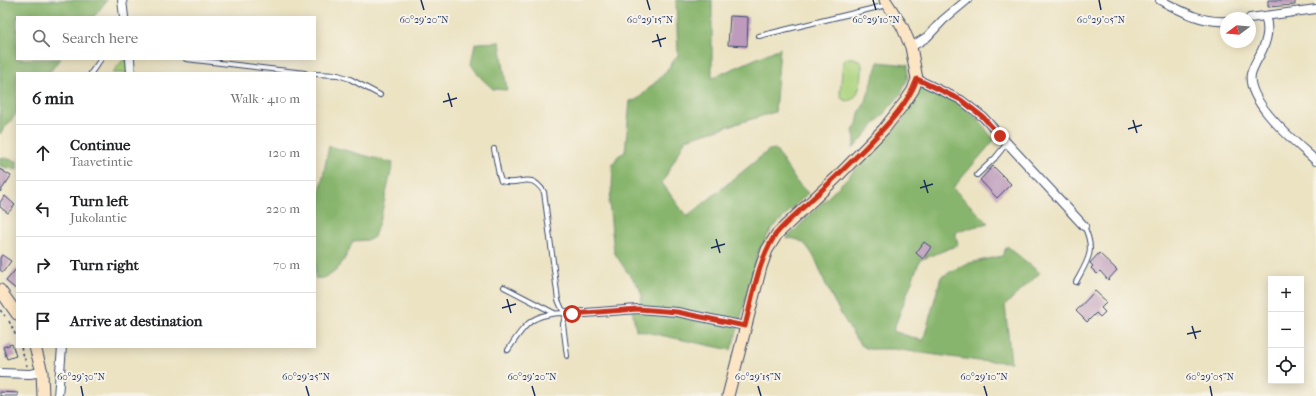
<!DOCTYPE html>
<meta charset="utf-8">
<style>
body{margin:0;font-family:"IM FELL French Canon",serif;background:#f6f6f6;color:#202124}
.controls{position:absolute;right:12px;bottom:12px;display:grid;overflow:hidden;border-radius:0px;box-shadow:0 2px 10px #0003}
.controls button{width:36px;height:36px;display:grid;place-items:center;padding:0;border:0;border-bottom:1px solid #e0e0e0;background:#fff;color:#202124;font:20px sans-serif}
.compass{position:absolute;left:1220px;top:12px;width:36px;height:36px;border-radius:50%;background:#fff;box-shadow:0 2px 10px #0003;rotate:254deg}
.stop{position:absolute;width:12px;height:12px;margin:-9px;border:3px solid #c8321e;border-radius:50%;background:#fff}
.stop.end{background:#c8321e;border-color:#fff;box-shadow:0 1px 4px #0008}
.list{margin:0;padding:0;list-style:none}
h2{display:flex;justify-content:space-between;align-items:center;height:52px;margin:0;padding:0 16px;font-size:17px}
h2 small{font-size:13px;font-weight:400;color:#757577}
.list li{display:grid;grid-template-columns:26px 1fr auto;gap:12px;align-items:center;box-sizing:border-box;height:56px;padding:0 16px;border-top:1px solid #e0e0e0}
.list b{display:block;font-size:15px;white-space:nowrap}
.list p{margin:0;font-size:13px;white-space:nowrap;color:#757577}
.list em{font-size:13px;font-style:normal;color:#757577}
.icon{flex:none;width:22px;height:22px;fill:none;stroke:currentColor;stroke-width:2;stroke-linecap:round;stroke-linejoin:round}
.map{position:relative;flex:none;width:1316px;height:396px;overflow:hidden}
.search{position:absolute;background:#fff;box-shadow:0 2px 10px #0003;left:16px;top:16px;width:300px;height:44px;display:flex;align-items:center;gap:10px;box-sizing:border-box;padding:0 14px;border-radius:0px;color:#757577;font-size:15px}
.panel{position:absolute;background:#fff;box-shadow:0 2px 10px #0003;left:16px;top:72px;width:300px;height:276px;border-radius:0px}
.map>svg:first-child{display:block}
.green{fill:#abd37e;stroke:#63816e}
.forest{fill:#88b56d;stroke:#527266}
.building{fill:#be9bbc}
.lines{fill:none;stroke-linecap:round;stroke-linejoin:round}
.lane-casing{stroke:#3a4a6d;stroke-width:6}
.street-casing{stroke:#3a4a6d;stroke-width:10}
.secondary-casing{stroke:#3a4a6d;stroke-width:13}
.path{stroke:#3a4a6d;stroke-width:1.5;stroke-dasharray:3 3;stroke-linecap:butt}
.lane{stroke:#fff;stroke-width:4}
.street{stroke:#fff;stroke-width:8}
.secondary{stroke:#fce5c4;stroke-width:11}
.route{stroke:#c8321e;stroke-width:5}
.ticks{fill:none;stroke:#1b2f5e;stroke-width:1.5}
.ticks-label{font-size:10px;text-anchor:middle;fill:#1b2f5e;stroke:#f7f3e8;stroke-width:4;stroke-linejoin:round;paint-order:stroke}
</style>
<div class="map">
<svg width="1316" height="396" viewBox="0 0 1316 396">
<rect width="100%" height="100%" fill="#f7f3e8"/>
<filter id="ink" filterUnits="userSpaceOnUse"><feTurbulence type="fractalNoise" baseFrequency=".025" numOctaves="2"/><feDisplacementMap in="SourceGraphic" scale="8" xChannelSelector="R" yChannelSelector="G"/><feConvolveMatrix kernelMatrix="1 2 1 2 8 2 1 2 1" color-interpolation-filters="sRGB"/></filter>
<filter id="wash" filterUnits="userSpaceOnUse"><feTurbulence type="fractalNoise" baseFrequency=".012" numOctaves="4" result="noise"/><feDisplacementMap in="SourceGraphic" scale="16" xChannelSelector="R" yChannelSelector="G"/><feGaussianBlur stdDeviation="0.9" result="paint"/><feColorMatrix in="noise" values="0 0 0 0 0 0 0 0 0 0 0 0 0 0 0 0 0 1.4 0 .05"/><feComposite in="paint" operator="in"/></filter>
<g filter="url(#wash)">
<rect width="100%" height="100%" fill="#ece3c3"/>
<g class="green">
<path d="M848,58H854L861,61C864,70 861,92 853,99C853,99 847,101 847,101L842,99L840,93L843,61Z"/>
<path d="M124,59H127L128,73H112Z"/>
</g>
<g class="forest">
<path d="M0,0H107L94,17H17V59H60L49,73H17V113L0,134Z"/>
<path d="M676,0H712V78L780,48L775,112L686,139L662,183L687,217L769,150L775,149L796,181L808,193L771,230L758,252L739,325L731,350L636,330L631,304L640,303L642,296L639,287L625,269L614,252L609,202L612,188L613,164L618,156L625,152L630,101L636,100L641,96L663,75L678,55Z"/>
<path d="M500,42L507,90L493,89L479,76L471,64L475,44L478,43Z"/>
<path d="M878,62L908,65L907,80L901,94L853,149L855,140L853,131L857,124L859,113L866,101Z"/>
<path d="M921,85L959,103L979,120L994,140L953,188L988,223L955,232L958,245L920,260L893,331L923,341L941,277L965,264L1002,256L1007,246L1040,273L1005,305L1011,362L979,361L894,349H868L861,345L856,339C846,322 835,305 827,287C821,274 817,259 808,248C803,241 795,237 786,239L846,179L902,121Z"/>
<path d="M329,146L393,163L381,216L374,237L369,240L353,241C346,257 336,281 315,278V216Z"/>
<path d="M0,157L17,161V170L0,166Z"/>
</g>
<g id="blocks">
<g class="building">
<path d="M1268,0H1295V5L1268,7Z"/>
<path d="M730,16L748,17L747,46L728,45Z"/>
<path d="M993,166L1011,184L997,198L980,180Z"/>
<path d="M0,169L11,176L0,192Z"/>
<path d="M5,196L15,205L8,213L0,207V202Z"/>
<path d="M924,242L931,247L923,259L916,253Z"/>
<path d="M1099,253L1117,270L1108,280L1100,271L1097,274L1091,268L1093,266L1090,263Z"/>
<path d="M2,255L11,261L3,272L0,270V258Z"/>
<path d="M17,268V290L6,281Z"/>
<path d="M1095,291L1107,302L1101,308L1105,312L1100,317L1096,313L1087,322L1076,311Z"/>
<path d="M12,344L16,356L7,359L3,347Z"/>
<path d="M0,392L18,393V396H0Z"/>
</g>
</g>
</g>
<g filter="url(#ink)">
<use href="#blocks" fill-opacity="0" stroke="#3a4a6d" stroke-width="1"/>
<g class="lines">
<defs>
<g id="lane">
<path d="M759,36L887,5"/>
<path d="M186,59L305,73"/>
<path d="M91,73L101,59"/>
<path d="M315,74L338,75L350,79L380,95"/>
<path d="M494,149L499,175L501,181C521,187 529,170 544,192L558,300L562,309L566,313"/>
<path d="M977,175L995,158L1007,143"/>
<path d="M1076,282C1088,260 1096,251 1084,226"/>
<path d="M504,287L554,313"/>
<path d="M566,313L563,324L567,356"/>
<path d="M508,350C514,341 525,323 535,319C544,314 556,313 566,313"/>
</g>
<g id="street">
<path d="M122,0L124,17"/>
<path d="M1160,0C1181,11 1202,23 1226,21"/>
<path d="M1265,16C1271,32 1265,46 1257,60C1255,64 1252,70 1251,74C1246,103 1297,143 1316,161"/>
<path d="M1250,18L1316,9"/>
<path d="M911,47L927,37L943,20L967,0"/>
<path d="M130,59L131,73"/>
<path d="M917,79L961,100L983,117L1084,226"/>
<path d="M566,313L572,314L638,309L677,312L745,326"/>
<path d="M0,373L30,374L42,372"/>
<path d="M58,396L62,347"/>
</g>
<g id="secondary">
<path d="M0,290L17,314"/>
<path d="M35,347L42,372L43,396"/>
<path d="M728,396L761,267L767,250L777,234L836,178L884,129L905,102L913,90L917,79L911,47L902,26L885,0"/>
</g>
</defs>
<use href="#lane" class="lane-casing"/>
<use href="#street" class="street-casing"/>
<use href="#secondary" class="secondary-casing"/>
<g class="path">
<path d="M0,310L5,316"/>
<path d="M9,321L17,338"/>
<path d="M21,347L27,366"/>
</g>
<use href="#lane" class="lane"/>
<use href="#street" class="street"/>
<use href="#secondary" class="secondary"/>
</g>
</g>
<g class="lines" filter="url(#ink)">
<path class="route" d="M572,314L638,309L677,312L745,326C753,296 758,260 776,234C786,222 800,211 811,200C830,183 848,165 866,147C885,127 907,106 917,79L961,100L983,117L1000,136"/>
</g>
<path class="ticks" d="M421,0L424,10M647,0L650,10M873,0L876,10M1099,0L1101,10M657,34L661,47M652,42L666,38M448,93L452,107M443,102L457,98M1133,120L1137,133M1128,129L1142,125M924,180L928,193M920,188L933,184M716,239L720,253M711,248L725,244M507,299L511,313M502,308L516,304M1192,326L1196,339M1187,334L1201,331M81,386L83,396M306,386L309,396M532,386L535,396M758,386L761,396M984,386L987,396M1210,386L1212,396"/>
<g class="ticks-label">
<text x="424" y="23">60°29'20"N</text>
<text x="650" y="23">60°29'15"N</text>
<text x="876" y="23">60°29'10"N</text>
<text x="1101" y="23">60°29'05"N</text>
<text x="81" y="380">60°29'30"N</text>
<text x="306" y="380">60°29'25"N</text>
<text x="532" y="380">60°29'20"N</text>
<text x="758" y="380">60°29'15"N</text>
<text x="984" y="380">60°29'10"N</text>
<text x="1210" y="380">60°29'05"N</text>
</g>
</svg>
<div class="controls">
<button>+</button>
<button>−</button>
<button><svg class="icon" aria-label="locate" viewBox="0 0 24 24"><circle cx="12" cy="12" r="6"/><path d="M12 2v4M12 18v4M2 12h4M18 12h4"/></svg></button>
</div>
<svg class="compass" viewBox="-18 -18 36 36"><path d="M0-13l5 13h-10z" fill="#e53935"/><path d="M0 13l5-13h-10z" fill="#757577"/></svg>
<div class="stop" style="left:572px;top:314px"></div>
<div class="stop end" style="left:1000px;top:136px"></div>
<div class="search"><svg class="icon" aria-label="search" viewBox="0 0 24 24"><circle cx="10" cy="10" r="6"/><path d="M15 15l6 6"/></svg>Search here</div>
<section class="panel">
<h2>6 min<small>Walk · 410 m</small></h2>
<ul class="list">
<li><svg class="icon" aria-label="ahead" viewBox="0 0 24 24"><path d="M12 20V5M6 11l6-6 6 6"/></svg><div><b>Continue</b><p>Taavetintie</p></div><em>120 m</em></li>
<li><svg class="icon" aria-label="left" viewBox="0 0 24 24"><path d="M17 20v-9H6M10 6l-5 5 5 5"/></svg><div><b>Turn left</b><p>Jukolantie</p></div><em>220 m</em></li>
<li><svg class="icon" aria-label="right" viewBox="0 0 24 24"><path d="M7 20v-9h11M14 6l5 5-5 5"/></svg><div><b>Turn right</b></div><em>70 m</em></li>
<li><svg class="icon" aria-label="arrive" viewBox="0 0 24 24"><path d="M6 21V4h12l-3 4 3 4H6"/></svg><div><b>Arrive at destination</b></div></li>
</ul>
</section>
</div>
